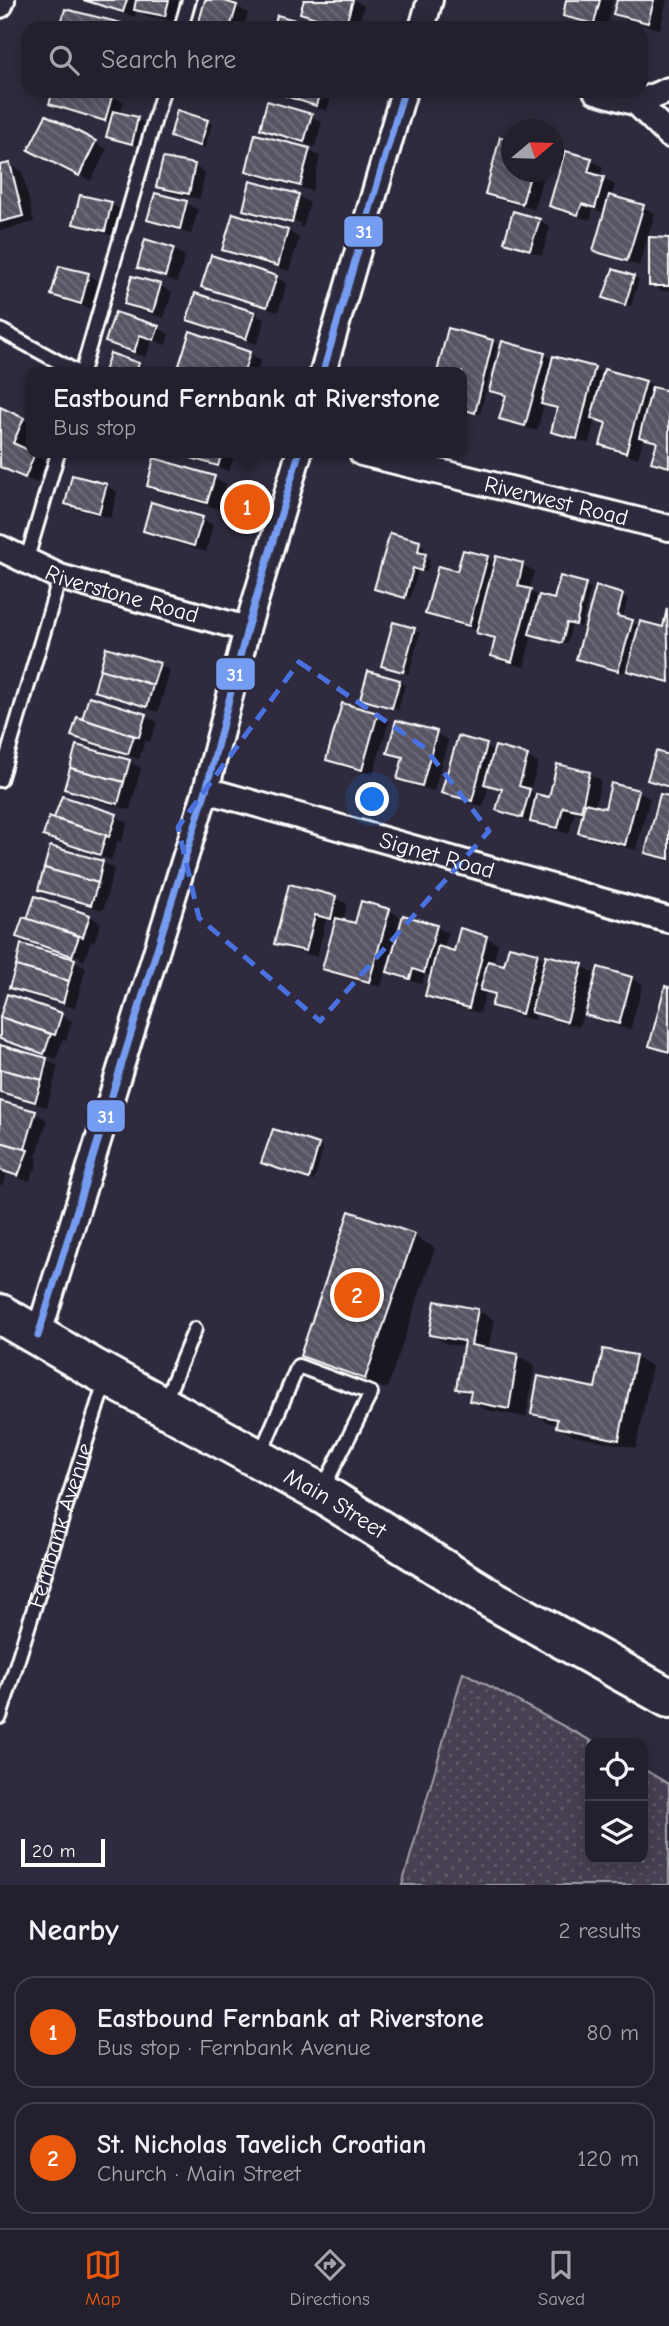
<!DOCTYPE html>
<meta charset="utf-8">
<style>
body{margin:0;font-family:"Comic Neue",sans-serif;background:#2b2836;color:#f1f3f6}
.controls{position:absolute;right:21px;bottom:21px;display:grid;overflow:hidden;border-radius:14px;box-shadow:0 4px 18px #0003}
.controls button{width:63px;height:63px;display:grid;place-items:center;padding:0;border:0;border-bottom:2px solid #403e4a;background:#23202e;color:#f1f3f6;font:35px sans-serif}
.compass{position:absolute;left:501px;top:119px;width:63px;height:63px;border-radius:50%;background:#23202e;box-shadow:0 4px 18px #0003;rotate:71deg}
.scale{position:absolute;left:21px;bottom:18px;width:84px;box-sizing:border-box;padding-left:7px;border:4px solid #fff;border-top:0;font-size:19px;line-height:24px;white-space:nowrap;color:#fff;-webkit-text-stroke:5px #2f2a3d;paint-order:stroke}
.you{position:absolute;left:373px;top:800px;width:24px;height:24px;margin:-18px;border:5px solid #fff;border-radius:50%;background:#1a73e8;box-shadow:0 0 0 10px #1a73e833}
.badge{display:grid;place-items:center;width:46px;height:46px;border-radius:50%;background:#ea580c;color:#fff;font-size:23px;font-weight:700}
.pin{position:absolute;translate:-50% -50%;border:4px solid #fff;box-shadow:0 2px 7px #0006}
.popup{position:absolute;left:26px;top:367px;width:441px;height:91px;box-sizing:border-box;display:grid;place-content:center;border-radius:14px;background:#23202e;filter:drop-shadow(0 2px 5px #0005);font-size:23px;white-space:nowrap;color:#a3a3aa}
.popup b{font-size:26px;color:#f1f3f6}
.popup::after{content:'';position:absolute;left:50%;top:100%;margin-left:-14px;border:14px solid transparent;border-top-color:#23202e}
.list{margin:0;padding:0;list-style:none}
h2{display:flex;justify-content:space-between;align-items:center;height:91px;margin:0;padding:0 28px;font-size:30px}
h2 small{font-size:23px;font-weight:400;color:#a3a3aa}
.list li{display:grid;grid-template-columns:46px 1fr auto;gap:21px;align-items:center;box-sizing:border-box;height:112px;margin:0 14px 14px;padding:0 14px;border:2px solid #403e4a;border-radius:21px}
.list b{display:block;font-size:26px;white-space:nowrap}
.list p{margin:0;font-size:23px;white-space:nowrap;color:#a3a3aa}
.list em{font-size:23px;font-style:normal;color:#a3a3aa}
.icon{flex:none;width:38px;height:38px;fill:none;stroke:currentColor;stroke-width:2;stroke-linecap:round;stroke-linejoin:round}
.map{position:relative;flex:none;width:669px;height:1885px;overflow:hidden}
.search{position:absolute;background:#23202e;box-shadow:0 4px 18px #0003;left:21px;right:21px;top:21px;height:77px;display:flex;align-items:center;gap:18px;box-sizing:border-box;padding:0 24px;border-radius:21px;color:#a3a3aa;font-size:26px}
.sheet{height:343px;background:#23202e}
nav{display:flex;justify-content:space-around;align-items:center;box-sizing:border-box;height:98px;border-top:2px solid #403e4a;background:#23202e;font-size:19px;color:#a3a3aa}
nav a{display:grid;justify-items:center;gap:4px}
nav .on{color:#ea580c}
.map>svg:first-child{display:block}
.grass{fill:url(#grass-dots);stroke:#a2a0a8;stroke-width:2}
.shadow{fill:#0007}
.building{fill:url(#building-back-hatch);stroke:#fff;stroke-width:2}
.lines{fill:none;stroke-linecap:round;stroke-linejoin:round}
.service-casing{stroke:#fff;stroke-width:18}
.minor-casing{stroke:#fff;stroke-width:30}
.primary-casing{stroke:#fff;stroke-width:44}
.service{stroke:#2f2a3d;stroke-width:12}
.minor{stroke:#2f2a3d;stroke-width:24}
.primary{stroke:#2f2a3d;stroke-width:38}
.bus-1-casing{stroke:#2f2a3d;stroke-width:12}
.bus-1{stroke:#749cf0;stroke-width:7}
.marked{fill:none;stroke:#4a71e0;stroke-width:5;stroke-dasharray:14 9;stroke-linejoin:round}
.labels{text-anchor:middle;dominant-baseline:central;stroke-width:5;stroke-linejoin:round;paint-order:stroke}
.street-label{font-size:23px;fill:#fff;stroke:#2f2a3d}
.line-badge{stroke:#2f2a3d;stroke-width:2.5}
.badge-label{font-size:19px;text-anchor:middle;font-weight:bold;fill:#fff}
</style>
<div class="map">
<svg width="669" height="1885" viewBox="0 0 669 1885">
<defs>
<pattern id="grass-dots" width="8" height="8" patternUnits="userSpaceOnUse" patternTransform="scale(1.75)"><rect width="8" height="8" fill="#464152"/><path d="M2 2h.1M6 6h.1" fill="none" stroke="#625e6c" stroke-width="1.8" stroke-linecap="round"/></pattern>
<pattern id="building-back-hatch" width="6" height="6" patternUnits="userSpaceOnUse" patternTransform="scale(1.75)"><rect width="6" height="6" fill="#595564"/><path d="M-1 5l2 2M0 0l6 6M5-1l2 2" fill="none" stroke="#726e7b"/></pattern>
</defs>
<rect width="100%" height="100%" fill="#2f2a3d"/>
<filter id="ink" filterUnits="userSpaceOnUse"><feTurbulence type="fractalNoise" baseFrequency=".0143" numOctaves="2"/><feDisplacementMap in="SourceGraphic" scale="14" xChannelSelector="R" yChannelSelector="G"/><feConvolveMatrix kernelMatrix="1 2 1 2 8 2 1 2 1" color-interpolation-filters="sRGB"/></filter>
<g filter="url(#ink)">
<path class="grass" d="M463,1672L595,1743H590V1859H643V1769L669,1784V1885H402Z"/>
<g class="shadow">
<path d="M79,0H181L177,22L147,16L137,10L135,17Z"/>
<path d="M207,0L236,6L248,13L243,28H207L200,24Z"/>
<path d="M305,0H354L364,6L358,28H344L313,19L302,13Z"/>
<path d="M568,0H613L606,28L576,21L565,15Z"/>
<path d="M619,0H667L660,29L627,20L615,14Z"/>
<path d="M55,91H100L124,102L120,114L143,122L137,145L108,136L111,123L98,115L96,118L103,122L63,110L51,103Z"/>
<path d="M272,91H333L327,111L284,98Z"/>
<path d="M311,116L322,122L315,147L273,135L262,128Z"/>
<path d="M46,118L107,149L91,181L42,156Z"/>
<path d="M207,121L212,124L205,148L177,139Z"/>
<path d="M309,150L320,157L312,191L259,177L248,170Z"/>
<path d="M591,160L603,167L600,176L615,185L611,197L643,207L655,213L639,266L606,256L595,250L605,213L593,209L590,220L562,212L551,205Z"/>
<path d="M10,165L22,171L34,222L0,231V167Z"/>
<path d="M194,166L205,173L200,199L170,193L158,186Z"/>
<path d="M512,172H544L534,209L498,200L487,193Z"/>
<path d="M156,195L186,203L198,210L191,234L161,226L149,219Z"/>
<path d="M298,196L310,203L303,228L255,215L300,227V223L255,211V215L245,209Z"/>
<path d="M111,204L122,210L116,236L87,229L75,223Z"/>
<path d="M234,215L288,231L299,238L289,271L235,256L224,249Z"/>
<path d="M539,220L550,227L542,255L517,248L506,241Z"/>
<path d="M669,239V291H662L651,284Z"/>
<path d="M175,250L185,256L177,282L166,279Z"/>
<path d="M88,275L100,282L92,309L64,301L53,295Z"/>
<path d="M276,277L287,284L278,312L215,292L203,286Z"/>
<path d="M634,277L639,280L631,306L611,300Z"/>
<path d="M160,286L172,292L164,318L137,310L126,304Z"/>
<path d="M254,313L265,320L257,344L200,326L189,319Z"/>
<path d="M158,328L169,334L166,345L152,340L146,357L118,348L107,341Z"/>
<path d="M450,330L498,344L480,414L462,410V372H439Z"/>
<path d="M191,334L250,354L261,360L257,372H198L181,364Z"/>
<path d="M545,355L554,360V358L595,369L604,374L646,382L669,393V469L653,462L658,444L643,438L638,458L613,451L602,444L607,425L595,418L589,444L565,437L553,431L558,411L544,404L537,431L513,424L501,418L507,398L491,390Z"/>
<path d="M111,356L138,364L149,372H106Z"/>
<path d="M0,409L32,424V431L24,450L46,461L37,483L0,467Z"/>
<path d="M170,453H235L229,471Z"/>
<path d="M156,461L215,478L226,484L219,509L160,492L149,485Z"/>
<path d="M106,485L117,492L111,518L78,510L67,503Z"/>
<path d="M202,519L213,525L206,552L156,537L145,530Z"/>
<path d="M391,535L425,546L423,555L430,559L427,572L418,570L410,599L376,588Z"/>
<path d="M487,558L496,563L497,558L523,565L534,571L529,591L539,596L556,601L562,578L591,588L581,627L572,624L567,644L532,634L524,667L504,662L493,655L496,641L479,631L439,620L427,613L459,574Z"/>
<path d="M597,588L628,599L622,619L637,625L624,673L578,658Z"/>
<path d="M669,610V682L629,670L664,629Z"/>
<path d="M394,624L420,633L409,674L383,665Z"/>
<path d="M159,664L170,671L158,712L107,696L96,690Z"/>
<path d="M400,682L405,685L398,710L362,698Z"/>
<path d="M377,714L389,721L373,775L340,766L328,759Z"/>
<path d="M145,716L157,722L150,742L145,741L139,759L84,742L73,735L83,721Z"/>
<path d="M398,722L436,733L448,740L434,791L411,785L399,778L404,759L389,752Z"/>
<path d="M459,738L495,751L527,756L538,763L530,791L540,797L551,799L589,774L601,780L595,807L607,810L638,791L650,798L636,850L591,839L580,832L584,815L575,812L569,834L510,816L498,809L503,791L489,785L483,807L454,798L443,792Z"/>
<path d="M78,748L130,762L141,768L130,810L78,795L67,788Z"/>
<path d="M63,798L116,816L128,823L121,842L118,840L111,860L56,842L45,836L55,820Z"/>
<path d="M669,798V862L647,852Z"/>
<path d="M103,862L114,869L103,910L51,895L40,889Z"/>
<path d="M335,898L347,904L343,922L357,925L389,910L400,917L381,987L336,975L324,968L337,923L326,920L317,957L288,949L276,943Z"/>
<path d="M89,916L101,923L94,942L91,941L84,961L80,959L81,957L28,939V942L18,936Z"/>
<path d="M437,927L448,933L443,950L455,953L461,931L487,938L498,944L493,964L506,967L537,955L547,961L582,966L594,973L579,1027L544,1018L535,1013L534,1020L505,1012L493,1006L496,997L486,991L480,1013L438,1002L427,995L432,977L425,974L422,984L401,978L389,972Z"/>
<path d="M74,961L86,967L75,1008L23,994L11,987Z"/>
<path d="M600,969L632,978L643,985L630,1030L598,1020L587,1014Z"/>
<path d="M8,997L61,1015L72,1021L66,1040L63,1039L56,1059L0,1040V1019Z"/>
<path d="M0,1047L47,1060L58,1066L47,1107L0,1094Z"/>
<path d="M0,1103L35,1113L47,1120L36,1157L38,1159L35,1171L33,1170L30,1181L6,1174L2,1186L0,1185Z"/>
<path d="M318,1146L323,1149L314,1181L268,1165Z"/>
<path d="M414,1236L435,1248L387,1389L323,1367L302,1355Z"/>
<path d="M477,1310L494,1320L488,1350L518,1356L535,1365L526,1417L487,1410L471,1401L472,1396L457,1388L465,1347L447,1344L431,1334Z"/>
<path d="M635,1357L652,1366L636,1448L574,1436L558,1427V1424L549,1423L533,1413L597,1390Z"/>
</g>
<g class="building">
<path d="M83,0H127L123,12Z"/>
<path d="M136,0H169L165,16L134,10Z"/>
<path d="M205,0H221L237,5L230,28H209L198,25Z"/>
<path d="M304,0H353L345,27L300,13Z"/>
<path d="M566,0H600L594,24L563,16Z"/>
<path d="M617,0H654L648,23L613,14Z"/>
<path d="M65,9L121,23L119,28H60Z"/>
<path d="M277,15L324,28H274Z"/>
<path d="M53,91H106L113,93L105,121L49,104Z"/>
<path d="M270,91H320L316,106Z"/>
<path d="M267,101L312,114L304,142L260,129Z"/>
<path d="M177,110L208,120L200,146L170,137Z"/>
<path d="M113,111L138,117L132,144L106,137Z"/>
<path d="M46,115L96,141L79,176L28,150Z"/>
<path d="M255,134L310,148L300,186L246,171Z"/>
<path d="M500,137L512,140V172H531L522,204L485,194Z"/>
<path d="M565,151L592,158L588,172L604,177L595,208L582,204L578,215L549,206Z"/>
<path d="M163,158L195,164L189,194L156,187Z"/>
<path d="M10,163L23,216L0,222V165Z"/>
<path d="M250,181L299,194L292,223L243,210Z"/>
<path d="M155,193L187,201L180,229L147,220Z"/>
<path d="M80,195L112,202L105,231L73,224Z"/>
<path d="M609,195L644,205L627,261L593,251Z"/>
<path d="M513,211L540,219L530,250L504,242Z"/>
<path d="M233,213L288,230L278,266L222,250Z"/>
<path d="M649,237L669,238V286H649Z"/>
<path d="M145,239L174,248L165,277L137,268Z"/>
<path d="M211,255L277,276L267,307L201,287Z"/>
<path d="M59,266L89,273L81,304L51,295Z"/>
<path d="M613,269L634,276L625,305L603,298Z"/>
<path d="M132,276L161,284L153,312L124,304Z"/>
<path d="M195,293L255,312L246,339L187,320Z"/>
<path d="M115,312L159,326L154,340L140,335L134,352L105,342Z"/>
<path d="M448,328L493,340L475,413L462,409V372H437Z"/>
<path d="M190,331L250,352L244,372H202L179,365Z"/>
<path d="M502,341L545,353L525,426L499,419L506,395L489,391Z"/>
<path d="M110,353L139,363L136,372H104Z"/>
<path d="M553,356L595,367L577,439L551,432L557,408L541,404Z"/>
<path d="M604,369L646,381L626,453L600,445L606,423L591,418Z"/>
<path d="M652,387L669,391V467L651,462L657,442L639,437Z"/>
<path d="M0,407L24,418L13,443L35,453L25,478L0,467Z"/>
<path d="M174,453H222L218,466Z"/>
<path d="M154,458L215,476L207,503L147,486Z"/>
<path d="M72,475L107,484L99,513L65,504Z"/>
<path d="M151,502L203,517L194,546L143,531Z"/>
<path d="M390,533L420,541L418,552L426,554L421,571L413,568L405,598L374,589Z"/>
<path d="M463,550L488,556L469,626L425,614L438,566L457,571Z"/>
<path d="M496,556L523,563L518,586L531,589L512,662L491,656L495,638L476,633Z"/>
<path d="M560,576L586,583L576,625L567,623L562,643L529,634L539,595L554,599Z"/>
<path d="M596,586L623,594L617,616L633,620L618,671L576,659Z"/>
<path d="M667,608L669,682L627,671L640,621L663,627Z"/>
<path d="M393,622L415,628L403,672L381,666Z"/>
<path d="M106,647L160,663L153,685L100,669Z"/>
<path d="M100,669L153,685L147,707L94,691Z"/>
<path d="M368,671L400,680L392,708L360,699Z"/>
<path d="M89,696L146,714L139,737L82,719Z"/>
<path d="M342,703L378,713L362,770L326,760Z"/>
<path d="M77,717L134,736L128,754L71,736Z"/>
<path d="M396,720L437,731L422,786L397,779L403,757L387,753Z"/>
<path d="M458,736L487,744L472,801L441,793Z"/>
<path d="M76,745L130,760L124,782L70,768Z"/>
<path d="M495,746L528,755L519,786L530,789L522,818L496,810L502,789L484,784Z"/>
<path d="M656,751L669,755V787L647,780Z"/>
<path d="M557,764L590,772L581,811L563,807L558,828L530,822L536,794L549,797Z"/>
<path d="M70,768L124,782L118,804L64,789Z"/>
<path d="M611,783L639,790L625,845L578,833L585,803L605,808Z"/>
<path d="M660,794L669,796V859L645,853Z"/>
<path d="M62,796L117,814L109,837L54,818Z"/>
<path d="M49,817L106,835L100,855L43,836Z"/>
<path d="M50,846L103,861L98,883L44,868Z"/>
<path d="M44,868L98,883L91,905L38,890Z"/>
<path d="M289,884L336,896L331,919L315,915L306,951L274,944Z"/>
<path d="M35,896L90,915L83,937L27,919Z"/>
<path d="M361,901L390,909L369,982L322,969L336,918L355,923Z"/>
<path d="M403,915L437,925L424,973L413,969L410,979L387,972Z"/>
<path d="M23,917L79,936L72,956L16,937Z"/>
<path d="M460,928L487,936L469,1008L425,996L438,946L454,951Z"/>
<path d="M21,944L75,959L69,981L16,966Z"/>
<path d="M509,946L538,953L522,1014L491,1006L495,994L480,990L488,961L504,965Z"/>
<path d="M546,955L583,964L567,1022L531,1012Z"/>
<path d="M16,966L69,981L63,1003L9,988Z"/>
<path d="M598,967L632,977L619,1024L585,1015Z"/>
<path d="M665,986L669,987V1052L649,1046Z"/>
<path d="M7,994L62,1013L55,1035L0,1017Z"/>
<path d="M0,1017L51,1034L44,1054L0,1039Z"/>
<path d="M0,1045L47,1058L42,1080L0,1069Z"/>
<path d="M0,1069L42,1080L35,1102L0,1092Z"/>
<path d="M0,1101L36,1111L25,1149L0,1142Z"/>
<path d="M273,1129L319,1144L309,1179L261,1163Z"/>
<path d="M0,1142L28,1150L18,1176L0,1170Z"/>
<path d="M349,1211L415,1234L365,1379L300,1356Z"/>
<path d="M435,1301L478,1309L471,1345L518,1354L509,1409L469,1401L471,1391L456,1389L464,1341L429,1335Z"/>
<path d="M603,1349L636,1355L619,1440L556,1427L557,1419L531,1414L538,1376L595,1388Z"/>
</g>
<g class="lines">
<defs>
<g id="service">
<path d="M181,28L189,0"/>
<path d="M0,330L77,372"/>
<path d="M82,372L163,91"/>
<path d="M26,562L58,453"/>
<path d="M0,780L60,577"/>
<path d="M164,1403L195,1329"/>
<path d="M260,1455L298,1366L371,1393L322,1490"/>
<path id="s1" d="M0,1717L106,1378"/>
</g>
<g id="minor">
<path d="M0,5L2,0"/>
<path d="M422,28L430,0"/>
<path d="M596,91L637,103L669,135"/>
<path d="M637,103L669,90"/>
<path d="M323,372L404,91"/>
<path id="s2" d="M362,453L669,528"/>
<path id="s3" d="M0,548L60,577L247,629"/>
<path id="s4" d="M206,790L669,920"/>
<path d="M38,1336L206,790L247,629L299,453"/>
</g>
<g id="primary">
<path id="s5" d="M0,1314L93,1368L321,1493L491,1599L669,1698"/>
</g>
</defs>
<use href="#service" class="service-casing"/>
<use href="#minor" class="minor-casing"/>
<use href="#primary" class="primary-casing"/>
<use href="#service" class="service"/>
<use href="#minor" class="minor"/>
<use href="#primary" class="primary"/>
<defs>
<g id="bus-1">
<path d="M323,372L404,91"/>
<path d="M38,1336L206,790L247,629L299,453"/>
</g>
</defs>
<use href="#bus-1" class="bus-1-casing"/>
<use href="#bus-1" class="bus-1"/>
</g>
</g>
<path class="marked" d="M299,662L425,748L489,831L320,1021L199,918L178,827Z"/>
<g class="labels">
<g class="street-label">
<text stroke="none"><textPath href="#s2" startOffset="200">Riverwest Road</textPath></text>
<text stroke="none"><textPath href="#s3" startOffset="131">Riverstone Road</textPath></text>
<text stroke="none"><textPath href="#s4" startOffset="240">Signet Road</textPath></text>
<text stroke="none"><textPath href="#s5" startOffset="385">Main Street</textPath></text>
<text stroke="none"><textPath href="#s1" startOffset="201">Fernbank Avenue</textPath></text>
</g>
</g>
<g class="line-badge">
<rect x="343" y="215" width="41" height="33" rx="7" fill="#749cf0"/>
<rect x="215" y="657" width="41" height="34" rx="7" fill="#749cf0"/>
<rect x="86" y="1099" width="40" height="34" rx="7" fill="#749cf0"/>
</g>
<g class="badge-label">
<text x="364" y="238">31</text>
<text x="235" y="681">31</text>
<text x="106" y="1123">31</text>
</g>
</svg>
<div class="controls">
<button><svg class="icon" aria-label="locate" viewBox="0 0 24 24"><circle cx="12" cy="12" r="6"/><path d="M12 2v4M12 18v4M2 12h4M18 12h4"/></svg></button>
<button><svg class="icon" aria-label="layers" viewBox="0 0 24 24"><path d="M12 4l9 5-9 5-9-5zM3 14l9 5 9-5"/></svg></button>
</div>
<svg class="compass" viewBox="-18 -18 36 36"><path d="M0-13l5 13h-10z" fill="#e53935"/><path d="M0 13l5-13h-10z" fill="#a3a3aa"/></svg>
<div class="scale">20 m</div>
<div class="you"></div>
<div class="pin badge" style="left:247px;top:507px">1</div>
<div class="popup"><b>Eastbound Fernbank at Riverstone</b>Bus stop</div>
<div class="pin badge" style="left:357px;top:1295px">2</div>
<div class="search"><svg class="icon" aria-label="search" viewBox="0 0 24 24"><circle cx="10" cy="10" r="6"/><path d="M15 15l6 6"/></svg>Search here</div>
</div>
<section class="sheet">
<h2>Nearby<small>2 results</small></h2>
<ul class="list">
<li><span class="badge">1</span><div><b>Eastbound Fernbank at Riverstone</b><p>Bus stop · Fernbank Avenue</p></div><em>80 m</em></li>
<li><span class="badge">2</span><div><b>St. Nicholas Tavelich Croatian</b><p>Church · Main Street</p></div><em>120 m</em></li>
</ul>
</section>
<nav>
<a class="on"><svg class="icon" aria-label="map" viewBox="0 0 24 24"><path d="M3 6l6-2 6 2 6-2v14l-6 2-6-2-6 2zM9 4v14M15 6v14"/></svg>Map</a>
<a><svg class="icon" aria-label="directions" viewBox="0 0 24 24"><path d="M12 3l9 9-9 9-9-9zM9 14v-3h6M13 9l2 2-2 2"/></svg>Directions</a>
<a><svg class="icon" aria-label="saved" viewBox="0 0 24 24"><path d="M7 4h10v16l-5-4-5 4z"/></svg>Saved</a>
</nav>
